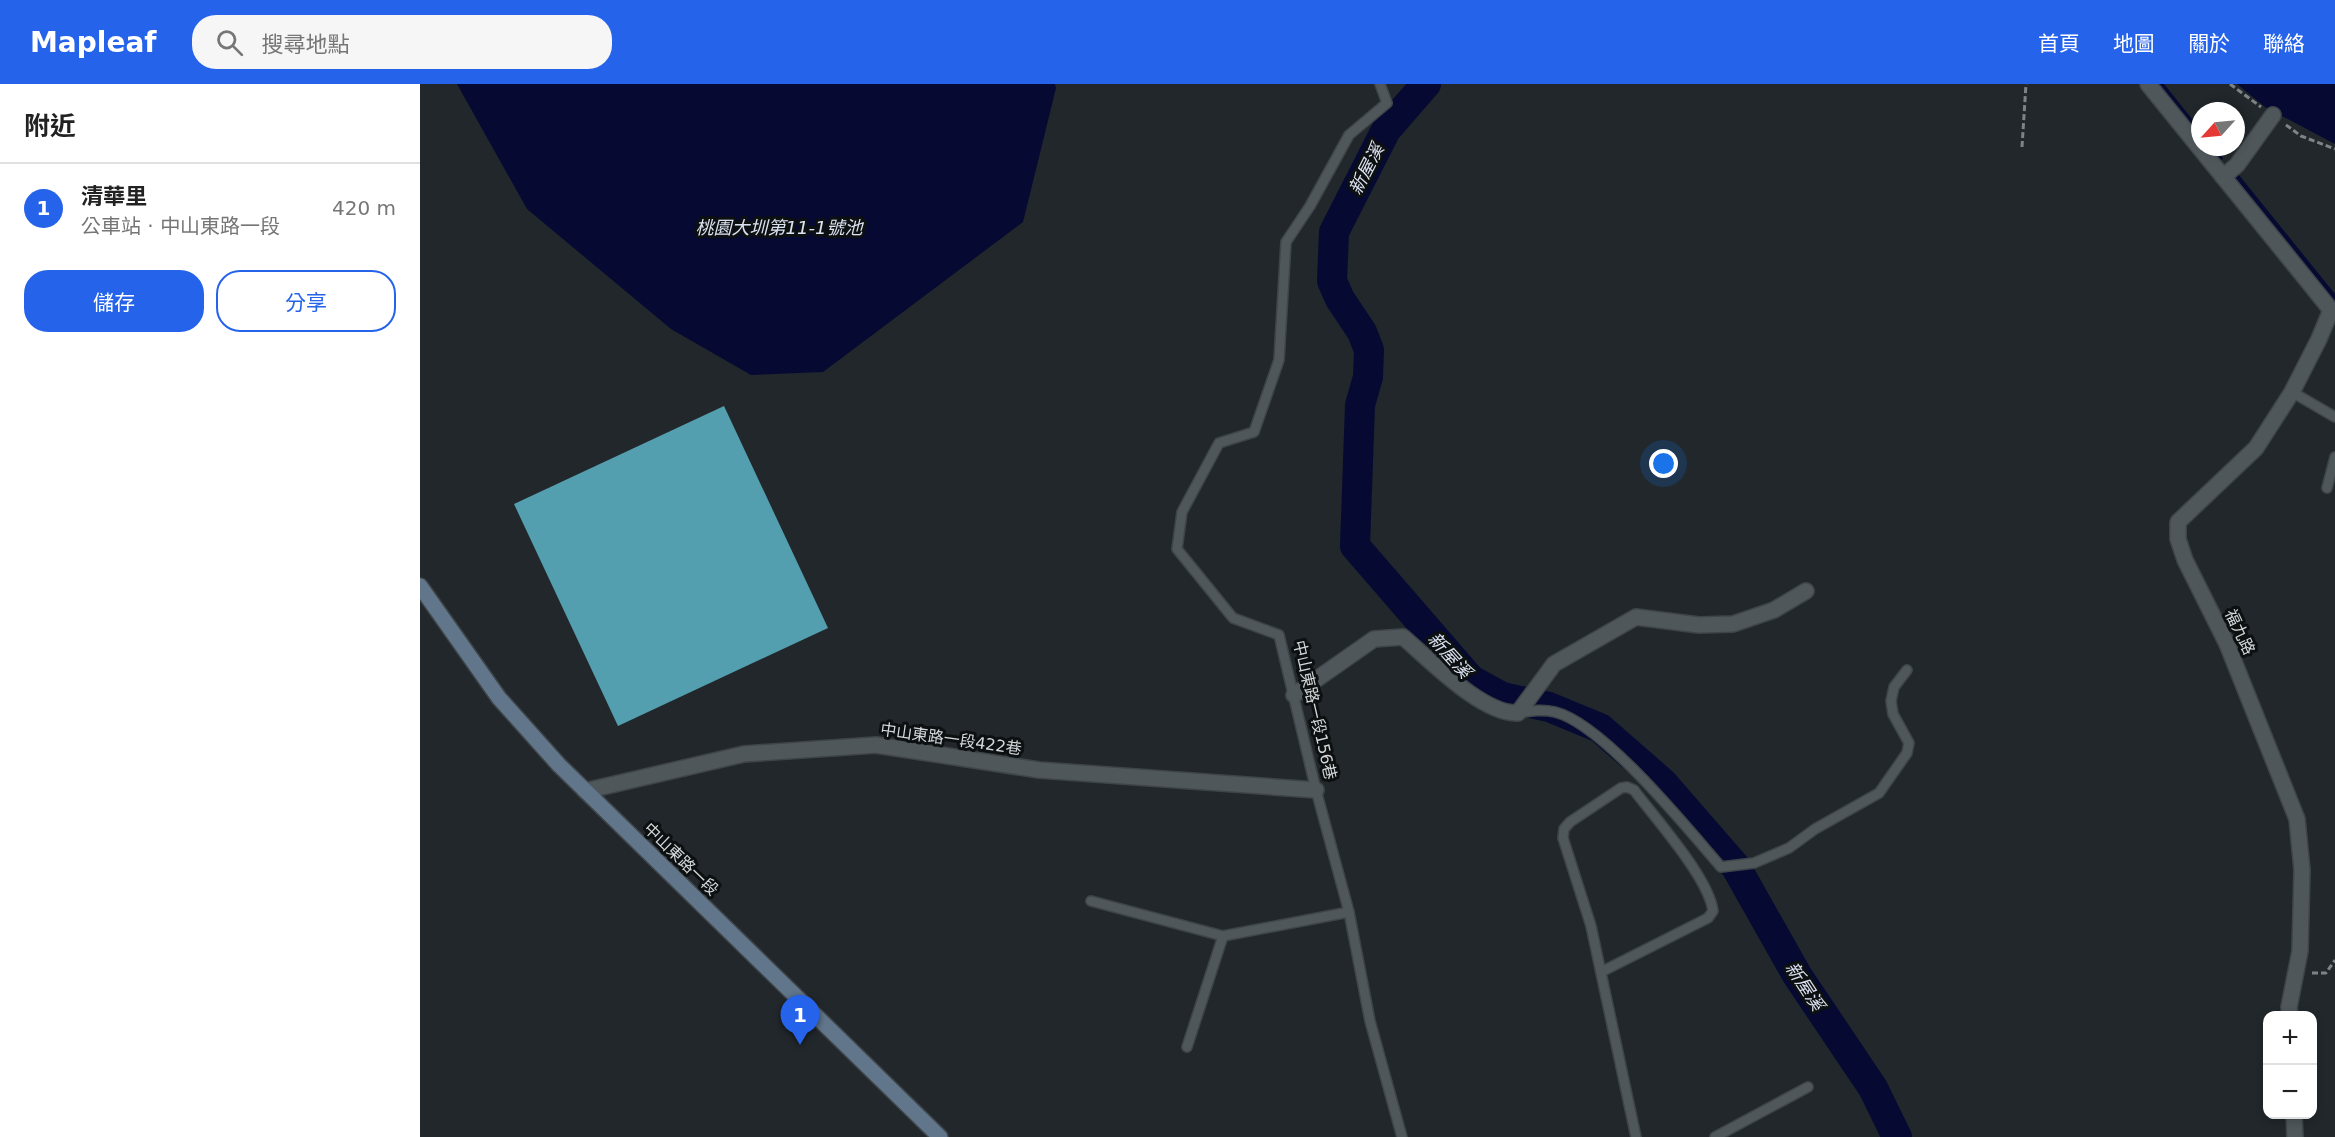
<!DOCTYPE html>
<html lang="zh-TW">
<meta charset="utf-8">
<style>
body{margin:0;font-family:"DejaVu Sans","Noto Sans TC",sans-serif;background:#f6f6f6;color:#222}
.controls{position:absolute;right:18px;bottom:18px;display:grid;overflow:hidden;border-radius:12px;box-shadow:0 3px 9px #0003}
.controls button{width:54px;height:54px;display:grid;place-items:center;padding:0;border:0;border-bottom:2px solid #e0e0e0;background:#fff;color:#222;font:30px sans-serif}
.compass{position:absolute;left:1771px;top:18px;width:54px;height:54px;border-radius:50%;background:#fff;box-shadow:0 3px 9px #0003;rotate:243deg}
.you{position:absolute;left:1244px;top:380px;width:21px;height:21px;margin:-15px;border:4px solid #fff;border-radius:50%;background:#1a73e8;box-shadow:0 0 0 9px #1a73e833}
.badge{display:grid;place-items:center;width:39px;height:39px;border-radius:50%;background:#2563eb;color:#fff;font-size:20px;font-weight:700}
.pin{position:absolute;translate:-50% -50px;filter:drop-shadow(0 2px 3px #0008)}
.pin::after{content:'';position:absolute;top:32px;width:21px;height:18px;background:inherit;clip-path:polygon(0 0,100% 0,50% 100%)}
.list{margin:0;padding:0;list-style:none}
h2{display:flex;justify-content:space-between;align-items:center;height:78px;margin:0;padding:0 24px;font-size:26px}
h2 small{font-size:20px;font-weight:400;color:#767676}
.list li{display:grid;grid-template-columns:39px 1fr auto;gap:18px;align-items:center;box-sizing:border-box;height:90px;padding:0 24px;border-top:2px solid #e0e0e0}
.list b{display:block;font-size:22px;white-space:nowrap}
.list p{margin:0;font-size:20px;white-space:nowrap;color:#767676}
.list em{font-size:20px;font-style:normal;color:#767676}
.actions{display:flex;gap:12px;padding:18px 24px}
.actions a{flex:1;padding:14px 0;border:2px solid #2563eb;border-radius:24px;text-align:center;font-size:21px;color:#2563eb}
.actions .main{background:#2563eb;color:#fff}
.icon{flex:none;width:33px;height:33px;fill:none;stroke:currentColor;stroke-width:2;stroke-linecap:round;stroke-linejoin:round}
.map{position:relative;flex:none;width:1915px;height:1053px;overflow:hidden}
header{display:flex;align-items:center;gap:36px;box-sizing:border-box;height:84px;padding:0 30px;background:#2563eb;color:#fff}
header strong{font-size:28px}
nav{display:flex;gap:33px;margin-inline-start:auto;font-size:21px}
.search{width:420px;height:54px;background:#f6f6f6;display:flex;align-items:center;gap:15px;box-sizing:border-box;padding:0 21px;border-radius:24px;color:#767676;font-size:22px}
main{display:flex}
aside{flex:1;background:#fff}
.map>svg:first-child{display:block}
.water{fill:#060a32}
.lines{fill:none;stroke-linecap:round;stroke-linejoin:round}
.stream{stroke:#060a32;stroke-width:5}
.river{stroke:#060a32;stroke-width:30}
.building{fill:#549faf}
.service-casing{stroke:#3e4447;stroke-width:12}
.minor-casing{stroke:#3e4447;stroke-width:18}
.secondary-casing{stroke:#3e4447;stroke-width:18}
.path{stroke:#7e8386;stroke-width:3;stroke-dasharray:6 3;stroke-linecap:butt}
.service{stroke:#50575b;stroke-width:9}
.minor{stroke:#50575b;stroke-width:15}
.secondary{stroke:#61768b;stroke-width:15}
.labels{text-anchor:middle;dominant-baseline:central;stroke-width:6;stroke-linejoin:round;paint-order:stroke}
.street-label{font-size:16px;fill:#d3d8da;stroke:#0d1011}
.water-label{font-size:18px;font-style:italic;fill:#dce2f1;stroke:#0d1011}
</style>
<header>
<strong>Mapleaf</strong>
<div class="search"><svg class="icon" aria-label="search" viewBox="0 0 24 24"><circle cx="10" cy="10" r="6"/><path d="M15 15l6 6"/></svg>搜尋地點</div>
<nav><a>首頁</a><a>地圖</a><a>關於</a><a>聯絡</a></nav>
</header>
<main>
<aside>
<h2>附近<small></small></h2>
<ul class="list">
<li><span class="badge">1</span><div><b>清華里</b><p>公車站 · 中山東路一段</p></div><em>420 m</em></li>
</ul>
<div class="actions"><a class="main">儲存</a><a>分享</a></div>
</aside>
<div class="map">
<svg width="1915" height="1053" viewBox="0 0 1915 1053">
<rect width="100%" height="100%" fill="#21272b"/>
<g class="water">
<path d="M37,0H635L636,4L603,138L403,288L331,291L251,245L107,125Z"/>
<path d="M1817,0H1915V60L1845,23Z"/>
</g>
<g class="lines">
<g class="stream">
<path d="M1741,0L1780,49"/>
<path d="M1792,63L1800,74"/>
<path d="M1815,90L1915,214"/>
</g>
<path class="river" d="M1006,0L966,46L914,148L912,197L920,215L942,248L949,266L948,293L940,321L935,462L1051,596L1082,613L1129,623L1180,644L1243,699L1316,783L1377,891L1453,1004L1477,1053"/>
</g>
<path class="building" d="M304,322L408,544L198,642L94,420Z"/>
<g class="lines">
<defs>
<g id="service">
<path d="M960,0L967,19L929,51L890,122L866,158L859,276L834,348L799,359L762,428L757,465L813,534L859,551L896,706L929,828L950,937L982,1053"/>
<path d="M1872,308L1915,333"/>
<path d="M1907,404L1915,373"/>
<path d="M1098,629C1111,627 1122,625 1135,628C1183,640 1267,744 1301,783L1334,779L1369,764L1395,745L1459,709L1487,669L1489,659L1473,630L1471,617L1474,603L1487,586"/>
<path d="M671,817L803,852L929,828"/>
<path d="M1181,888L1288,834L1293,827C1289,794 1235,734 1214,706L1207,703L1201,704L1150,738L1144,745L1143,754L1171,842L1216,1053"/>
<path d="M767,963L803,852"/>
<path d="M1295,1053L1388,1003"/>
</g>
<g id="minor">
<path d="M1728,0L1911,226"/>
<path d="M1803,93L1817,81L1853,31"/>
<path d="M874,611L954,555L983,553C1010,576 1063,631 1098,629L1134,580L1216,533L1279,541L1313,540L1354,526L1386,507"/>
<path d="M165,707L324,670L456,661L619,686L896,706"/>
<path d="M1870,932L1869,923L1880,867L1882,786L1877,735L1807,560L1765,476L1758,455V438L1836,364L1872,308L1899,255L1911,226"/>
<path d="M1874,1030L1875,1053"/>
</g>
<path id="secondary" d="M0,502L79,614L139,681L520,1053"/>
</defs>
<use href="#service" class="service-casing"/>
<use href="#minor" class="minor-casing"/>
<use href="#secondary" class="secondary-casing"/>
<g class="path">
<path d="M1810,0L1841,23"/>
<path d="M1866,41L1881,52L1915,65"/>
<path d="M1602,63L1606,0"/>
<path d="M1892,889H1906L1915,876"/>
</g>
<use href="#service" class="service"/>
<use href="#minor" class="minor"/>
<use href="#secondary" class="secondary"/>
</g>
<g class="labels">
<g class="street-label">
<text transform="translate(1820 548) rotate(65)">福九路</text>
<text transform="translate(895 626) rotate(77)">中山東路一段156巷</text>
<text transform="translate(531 655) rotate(8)">中山東路一段422巷</text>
<text transform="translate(261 775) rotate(44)">中山東路一段</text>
</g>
<g class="water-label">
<text transform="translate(946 85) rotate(-63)">新屋溪</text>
<text x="359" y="143">桃園大圳第11-1號池</text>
<text transform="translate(1030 571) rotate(48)">新屋溪</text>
<text transform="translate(1385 902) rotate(57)">新屋溪</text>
</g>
</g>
</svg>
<div class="controls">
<button>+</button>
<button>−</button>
</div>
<svg class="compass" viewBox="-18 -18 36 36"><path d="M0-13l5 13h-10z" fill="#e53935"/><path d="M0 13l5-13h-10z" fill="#767676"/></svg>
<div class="you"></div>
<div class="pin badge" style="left:380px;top:961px">1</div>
</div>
</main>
